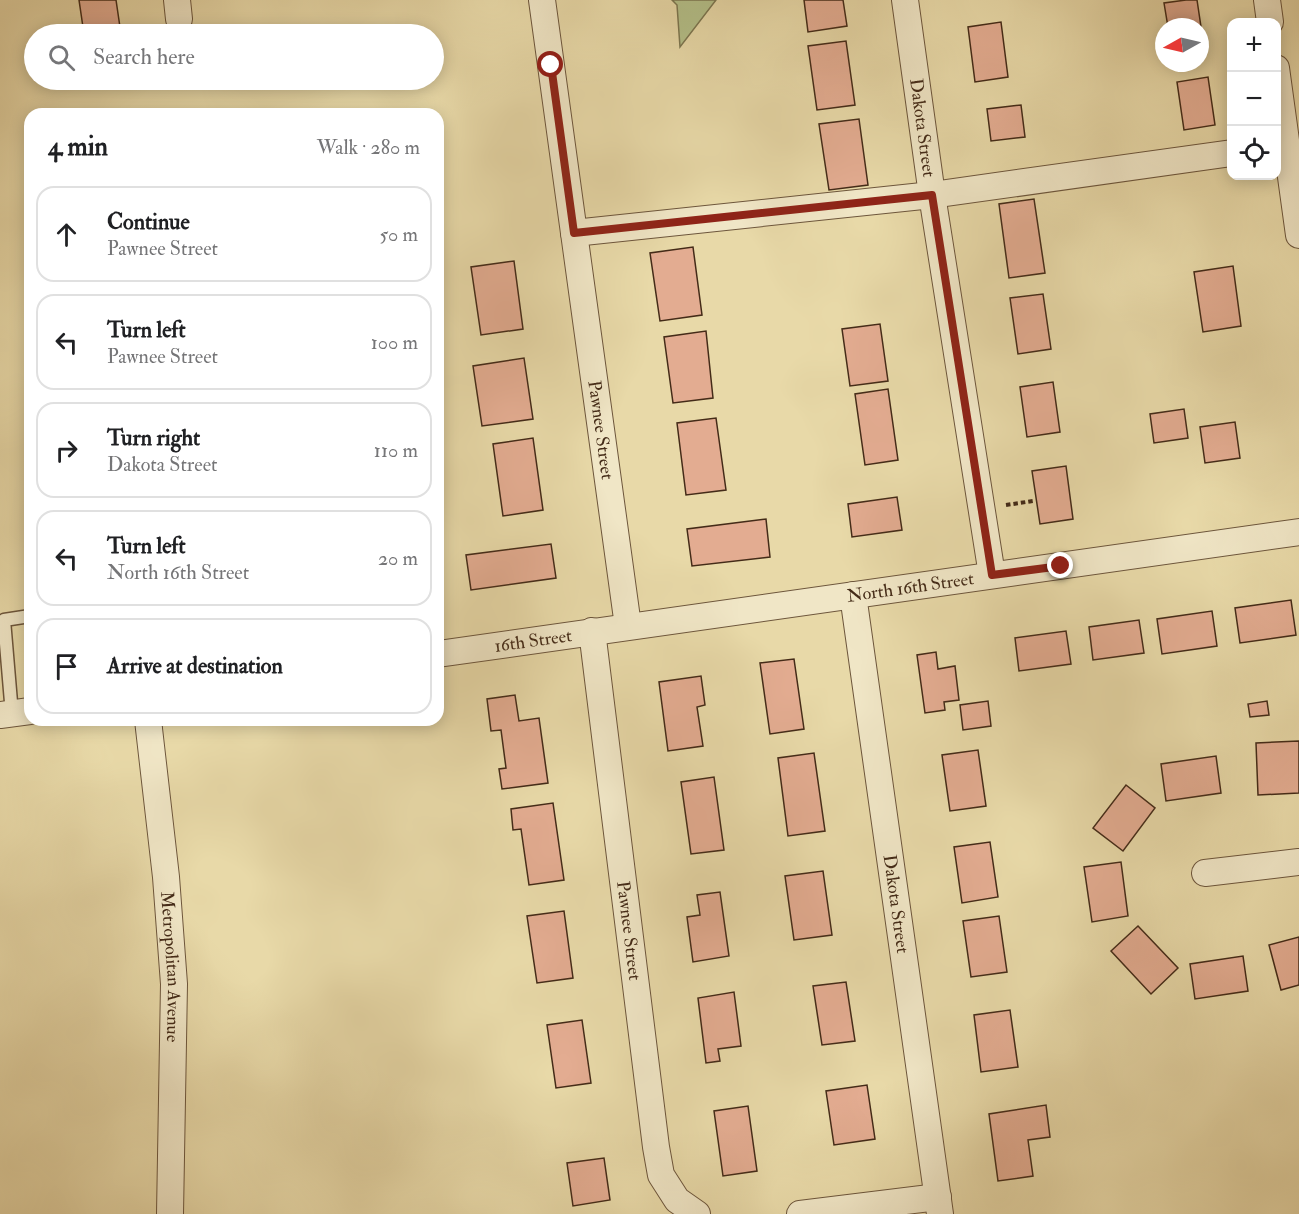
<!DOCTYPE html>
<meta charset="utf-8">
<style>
body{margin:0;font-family:"IM FELL Double Pica",serif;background:#f2f2f2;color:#202124}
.controls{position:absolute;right:18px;top:18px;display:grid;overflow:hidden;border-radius:12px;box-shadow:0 3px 15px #0003}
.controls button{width:54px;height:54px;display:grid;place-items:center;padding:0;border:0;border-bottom:2px solid #e0e0e0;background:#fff;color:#202124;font:30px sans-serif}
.compass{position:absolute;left:1155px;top:18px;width:54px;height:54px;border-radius:50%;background:#fff;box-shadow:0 3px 15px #0003;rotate:262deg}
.stop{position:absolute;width:18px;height:18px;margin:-14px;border:4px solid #8f2418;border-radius:50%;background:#fff}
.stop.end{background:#8f2418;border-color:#fff;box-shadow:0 2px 6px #0008}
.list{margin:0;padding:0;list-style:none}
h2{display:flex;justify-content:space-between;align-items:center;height:78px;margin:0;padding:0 24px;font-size:26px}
h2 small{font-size:20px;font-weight:400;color:#757577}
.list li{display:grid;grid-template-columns:39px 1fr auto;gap:18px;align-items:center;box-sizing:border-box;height:96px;margin:0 12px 12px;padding:0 12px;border:2px solid #e0e0e0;border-radius:18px}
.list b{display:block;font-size:22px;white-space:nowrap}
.list p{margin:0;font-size:20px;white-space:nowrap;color:#757577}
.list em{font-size:20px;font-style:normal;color:#757577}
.icon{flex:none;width:33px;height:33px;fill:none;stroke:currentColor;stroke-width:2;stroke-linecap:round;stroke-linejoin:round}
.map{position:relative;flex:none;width:1299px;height:1214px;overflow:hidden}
.search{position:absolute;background:#fff;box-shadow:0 3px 15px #0003;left:24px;top:24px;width:420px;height:66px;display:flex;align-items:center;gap:15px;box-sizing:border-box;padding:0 21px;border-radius:33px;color:#757577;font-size:22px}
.panel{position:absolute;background:#fff;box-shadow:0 3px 15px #0003;left:24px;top:108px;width:420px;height:618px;border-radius:18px}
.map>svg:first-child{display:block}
.green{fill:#b4c089;stroke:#7c7650;stroke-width:1.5}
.building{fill:#e3ac91;stroke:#442b18;stroke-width:1.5}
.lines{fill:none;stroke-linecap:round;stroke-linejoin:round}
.service-casing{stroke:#6d563c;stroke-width:15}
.minor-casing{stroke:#6d563c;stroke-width:28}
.path{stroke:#442b18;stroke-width:4;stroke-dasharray:4.5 3;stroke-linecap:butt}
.service{stroke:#f0e6c6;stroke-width:12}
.minor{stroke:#f0e6c6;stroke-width:26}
.route{stroke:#8f2418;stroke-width:8}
.labels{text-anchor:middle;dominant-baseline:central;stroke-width:5;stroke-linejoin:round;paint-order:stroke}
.street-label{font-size:18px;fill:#442b18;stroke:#f0e6c6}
</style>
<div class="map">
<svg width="1299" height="1214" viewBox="0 0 1299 1214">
<rect width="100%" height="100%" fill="#e8d9a8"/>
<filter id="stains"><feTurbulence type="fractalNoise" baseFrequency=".00333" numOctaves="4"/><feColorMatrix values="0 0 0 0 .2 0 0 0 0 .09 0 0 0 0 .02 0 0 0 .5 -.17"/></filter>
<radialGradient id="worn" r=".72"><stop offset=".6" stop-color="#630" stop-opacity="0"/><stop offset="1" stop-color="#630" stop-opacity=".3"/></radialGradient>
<path class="green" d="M672,0H716L680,47L677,5Z"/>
<g class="building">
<path d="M79,0H116L121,34H84Z"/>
<path d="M804,0H843L847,26L808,32Z"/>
<path d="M1186,0H1197L1204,47H1200V27H1168L1164,3Z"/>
<path d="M1001,22L1008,77L975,82L968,27Z"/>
<path d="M846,41L855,105L817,110L808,46Z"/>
<path d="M1208,77L1215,125L1184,130L1177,82Z"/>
<path d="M1021,105L1025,137L991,141L987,109Z"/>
<path d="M859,119L868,185L829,190L819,124Z"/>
<path d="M1034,199L1045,273L1009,278L999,204Z"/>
<path d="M693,247L702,315L660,321L650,253Z"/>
<path d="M514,261L523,329L481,335L471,267Z"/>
<path d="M1233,266L1241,326L1203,332L1194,272Z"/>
<path d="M1043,294L1051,349L1018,354L1010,298Z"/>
<path d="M880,324L888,381L850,386L842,329Z"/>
<path d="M706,331L713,398L673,403L664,337Z"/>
<path d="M524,358L533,419L482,426L473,366Z"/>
<path d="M1053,382L1060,432L1027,437L1020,387Z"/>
<path d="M888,389L898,460L865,465L855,394Z"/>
<path d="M1184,409L1188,438L1154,443L1150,414Z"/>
<path d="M716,418L726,490L686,495L677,423Z"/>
<path d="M1235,422L1240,458L1205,463L1200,427Z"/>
<path d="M533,438L543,510L503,516L493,444Z"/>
<path d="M1066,466L1073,519L1040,524L1032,471Z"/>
<path d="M897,497L902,530L852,537L848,504Z"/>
<path d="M766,519L770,557L692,566L687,529Z"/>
<path d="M551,544L556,578L471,590L466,555Z"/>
<path d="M1291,600L1296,635L1240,643L1235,608Z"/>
<path d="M1212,611L1217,646L1162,654L1157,619Z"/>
<path d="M1139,620L1144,653L1093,660L1089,627Z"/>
<path d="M1066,631L1071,664L1019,671L1015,638Z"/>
<path d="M936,652L938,669L955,666L959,700L944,702L945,710L925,713L917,655Z"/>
<path d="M794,659L804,729L770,734L760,663Z"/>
<path d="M701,676L705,705L697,707L703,746L668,751L659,682Z"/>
<path d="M515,695L519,721L539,718L548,783L502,789L499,769L506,768L501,730L491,731L487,699Z"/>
<path d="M988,701L991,726L963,730L960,705Z"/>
<path d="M1267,701L1269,715L1250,717L1248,704Z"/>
<path d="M1299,741V793L1258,795L1256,743Z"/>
<path d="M978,750L986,806L950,811L942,755Z"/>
<path d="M814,753L825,831L788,836L778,758Z"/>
<path d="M1216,756L1221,793L1166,801L1161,764Z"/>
<path d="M714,777L724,850L691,854L681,782Z"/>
<path d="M1126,785L1155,808L1123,851L1093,828Z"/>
<path d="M553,803L564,880L529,885L521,829L513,830L511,809Z"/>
<path d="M990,842L998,897L962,903L954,847Z"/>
<path d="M1121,862L1128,916L1092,922L1084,867Z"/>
<path d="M823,871L832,935L794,940L785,876Z"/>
<path d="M720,892L729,956L693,962L687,917L700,915L697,895Z"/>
<path d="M564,911L573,978L537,983L527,916Z"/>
<path d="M999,916L1007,972L971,977L963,921Z"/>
<path d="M1138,926L1178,968L1151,994L1111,951Z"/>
<path d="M1299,937V985L1281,990L1269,945Z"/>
<path d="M1243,956L1248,991L1195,999L1190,964Z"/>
<path d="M846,982L855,1041L822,1045L813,986Z"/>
<path d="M734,992L741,1046L718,1049L720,1061L706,1063L698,998Z"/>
<path d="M1010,1010L1018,1067L981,1072L974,1015Z"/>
<path d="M582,1020L591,1083L556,1088L547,1025Z"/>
<path d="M867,1085L875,1139L834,1145L826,1091Z"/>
<path d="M1046,1105L1050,1137L1028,1140L1033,1176L998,1181L989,1114Z"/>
<path d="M748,1106L757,1171L723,1176L714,1111Z"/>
<path d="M604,1158L610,1200L573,1206L567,1163Z"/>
</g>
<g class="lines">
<defs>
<path id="service" d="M12,714L4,620L30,616"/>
<g id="minor">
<path d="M177,0L179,19"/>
<path id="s1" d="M542,0L628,626"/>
<path id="s2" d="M905,0L932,195L992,575"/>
<path d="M1267,0L1270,22"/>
<path d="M1276,68L1299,235"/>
<path d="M574,233L932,195L1232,153"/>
<path id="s3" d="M853,595L940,1214"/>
<path id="s4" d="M592,631L656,1147L661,1175L677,1200L697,1214"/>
<path id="s5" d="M438,654L1299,532"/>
<path d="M0,715L30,711"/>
<path id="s6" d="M148,720L166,877L174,984L170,1214"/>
<path d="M1205,873L1299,862"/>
<path d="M800,1214L938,1197"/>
</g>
</defs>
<use href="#service" class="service-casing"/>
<use href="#minor" class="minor-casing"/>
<path class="path" d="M1006,505L1033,501"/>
<use href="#service" class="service"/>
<use href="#minor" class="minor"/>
</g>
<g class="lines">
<path class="route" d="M551,65L574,233L932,195L992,575L1061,566"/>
</g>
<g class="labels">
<g class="street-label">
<text stroke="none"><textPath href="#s2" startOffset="129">Dakota Street</textPath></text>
<text stroke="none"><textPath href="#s1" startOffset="434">Pawnee Street</textPath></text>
<text stroke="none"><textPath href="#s5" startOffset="477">North 16th Street</textPath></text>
<text stroke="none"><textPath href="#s5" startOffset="96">16th Street</textPath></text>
<text stroke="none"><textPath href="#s3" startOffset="312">Dakota Street</textPath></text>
<text stroke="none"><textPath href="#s4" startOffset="302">Pawnee Street</textPath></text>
<text stroke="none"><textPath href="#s6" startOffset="248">Metropolitan Avenue</textPath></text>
</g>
</g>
<rect width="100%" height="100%" filter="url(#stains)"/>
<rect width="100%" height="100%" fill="url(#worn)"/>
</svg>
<div class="controls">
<button>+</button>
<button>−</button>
<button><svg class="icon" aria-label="locate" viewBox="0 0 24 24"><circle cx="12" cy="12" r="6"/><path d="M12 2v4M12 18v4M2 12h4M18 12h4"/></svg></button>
</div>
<svg class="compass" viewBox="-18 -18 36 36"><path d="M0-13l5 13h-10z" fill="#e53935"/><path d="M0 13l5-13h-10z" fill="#757577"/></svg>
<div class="stop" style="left:551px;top:65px"></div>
<div class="stop end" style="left:1061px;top:566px"></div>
<div class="search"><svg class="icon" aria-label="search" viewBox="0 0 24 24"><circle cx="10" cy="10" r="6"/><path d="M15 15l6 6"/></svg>Search here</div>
<section class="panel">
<h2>4 min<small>Walk · 280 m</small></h2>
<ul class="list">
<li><svg class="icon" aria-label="ahead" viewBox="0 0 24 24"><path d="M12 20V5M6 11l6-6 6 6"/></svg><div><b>Continue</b><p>Pawnee Street</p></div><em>50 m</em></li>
<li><svg class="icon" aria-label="left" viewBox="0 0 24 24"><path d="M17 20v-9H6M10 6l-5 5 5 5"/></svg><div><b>Turn left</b><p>Pawnee Street</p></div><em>100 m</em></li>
<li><svg class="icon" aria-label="right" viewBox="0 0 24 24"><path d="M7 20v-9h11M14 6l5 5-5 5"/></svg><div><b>Turn right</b><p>Dakota Street</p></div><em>110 m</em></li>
<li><svg class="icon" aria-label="left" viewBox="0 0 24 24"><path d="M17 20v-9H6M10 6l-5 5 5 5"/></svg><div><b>Turn left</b><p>North 16th Street</p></div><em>20 m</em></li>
<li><svg class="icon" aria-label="arrive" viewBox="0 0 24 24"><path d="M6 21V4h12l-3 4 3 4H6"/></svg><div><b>Arrive at destination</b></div></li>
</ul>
</section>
</div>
